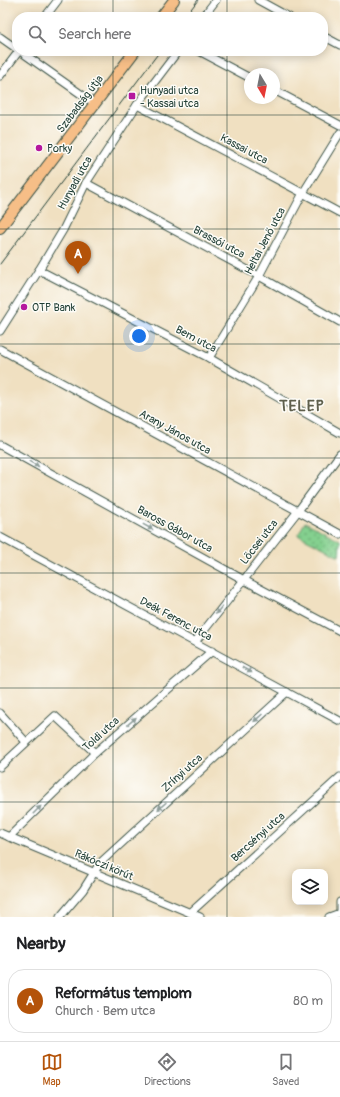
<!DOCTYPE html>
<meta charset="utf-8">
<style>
body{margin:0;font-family:Pangolin,sans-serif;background:#f2f2f2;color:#202124}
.controls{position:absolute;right:12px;bottom:12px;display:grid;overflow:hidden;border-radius:8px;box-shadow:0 2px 10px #0003}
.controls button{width:36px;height:36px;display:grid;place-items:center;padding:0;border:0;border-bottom:1px solid #e0e0e0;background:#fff;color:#202124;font:20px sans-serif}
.compass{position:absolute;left:244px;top:68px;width:36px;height:36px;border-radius:50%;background:#fff;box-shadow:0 2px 10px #0003;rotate:170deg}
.you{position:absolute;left:139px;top:336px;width:14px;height:14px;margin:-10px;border:3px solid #fff;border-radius:50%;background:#1a73e8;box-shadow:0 0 0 6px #1a73e833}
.badge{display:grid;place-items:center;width:26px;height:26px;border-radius:50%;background:#b45309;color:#fff;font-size:13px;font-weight:700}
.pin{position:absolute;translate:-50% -33px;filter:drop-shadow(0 1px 2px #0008)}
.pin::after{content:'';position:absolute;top:21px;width:14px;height:12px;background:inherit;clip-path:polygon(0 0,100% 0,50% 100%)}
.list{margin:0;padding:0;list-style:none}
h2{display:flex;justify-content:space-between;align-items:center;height:52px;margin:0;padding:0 16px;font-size:17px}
h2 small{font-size:13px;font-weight:400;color:#757577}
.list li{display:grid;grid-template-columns:26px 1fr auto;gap:12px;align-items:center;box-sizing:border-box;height:64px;margin:0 8px 8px;padding:0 8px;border:1px solid #e0e0e0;border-radius:16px}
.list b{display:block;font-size:15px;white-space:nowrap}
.list p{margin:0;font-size:13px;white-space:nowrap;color:#757577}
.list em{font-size:13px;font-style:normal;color:#757577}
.icon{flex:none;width:22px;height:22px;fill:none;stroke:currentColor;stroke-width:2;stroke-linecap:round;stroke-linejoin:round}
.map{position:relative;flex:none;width:340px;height:917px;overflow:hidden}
.search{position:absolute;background:#fff;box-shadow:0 2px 10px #0003;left:12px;right:12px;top:12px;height:44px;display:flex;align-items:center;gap:10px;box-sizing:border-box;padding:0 14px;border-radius:16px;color:#757577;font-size:15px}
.sheet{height:124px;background:#fff}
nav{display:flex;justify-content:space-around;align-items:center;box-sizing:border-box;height:56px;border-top:1px solid #e0e0e0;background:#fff;font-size:11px;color:#757577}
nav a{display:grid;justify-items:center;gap:2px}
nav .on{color:#b45309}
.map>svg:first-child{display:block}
.park{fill:url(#park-dots);stroke:#528662}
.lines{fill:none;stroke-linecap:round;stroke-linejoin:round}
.minor-casing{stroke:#3e5549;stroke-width:9}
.primary-casing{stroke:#3e5549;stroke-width:12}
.minor{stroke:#fff;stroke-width:7}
.primary{stroke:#f6be87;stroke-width:10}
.tram{stroke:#1f3d34;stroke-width:1}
.oneway{fill:#8f9e9a}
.grid{fill:none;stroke:#1f3d34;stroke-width:1;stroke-opacity:0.55}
.poi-dot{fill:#b5179e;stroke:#fdfcf7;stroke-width:1.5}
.labels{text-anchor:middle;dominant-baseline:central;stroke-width:3;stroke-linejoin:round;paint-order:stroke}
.poi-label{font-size:11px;fill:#1f3d34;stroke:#fdfcf7;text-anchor:start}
.street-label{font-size:11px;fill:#1f3d34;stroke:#fdfcf7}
.district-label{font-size:15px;font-weight:bold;letter-spacing:1px;fill:#5f604d;stroke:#fdfcf7}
</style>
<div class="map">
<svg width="340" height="917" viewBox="0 0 340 917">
<defs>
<pattern id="park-dots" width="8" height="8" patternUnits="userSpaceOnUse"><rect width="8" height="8" fill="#84d08f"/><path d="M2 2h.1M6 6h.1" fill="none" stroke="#6baa76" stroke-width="1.8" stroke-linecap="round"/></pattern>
</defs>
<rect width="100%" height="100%" fill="#fdfcf7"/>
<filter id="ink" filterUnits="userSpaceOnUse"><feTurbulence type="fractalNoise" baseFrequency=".025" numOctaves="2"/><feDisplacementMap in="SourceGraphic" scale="8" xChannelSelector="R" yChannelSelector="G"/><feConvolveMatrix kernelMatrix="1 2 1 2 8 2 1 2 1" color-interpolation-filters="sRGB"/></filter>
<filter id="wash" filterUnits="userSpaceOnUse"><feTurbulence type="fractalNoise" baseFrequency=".012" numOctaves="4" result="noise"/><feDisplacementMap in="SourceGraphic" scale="16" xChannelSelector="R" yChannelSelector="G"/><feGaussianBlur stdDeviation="0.9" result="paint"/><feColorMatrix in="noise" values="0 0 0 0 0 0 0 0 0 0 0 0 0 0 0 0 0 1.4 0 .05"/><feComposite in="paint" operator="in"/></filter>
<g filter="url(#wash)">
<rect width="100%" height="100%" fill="#f0e0c1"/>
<path class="park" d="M305,522L340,540L339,556L298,535Z"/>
</g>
<g filter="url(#ink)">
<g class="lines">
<defs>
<g id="minor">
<path d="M258,0L289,17"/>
<path d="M45,17L58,0"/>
<path d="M203,17L216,0"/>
<path d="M323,36L340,45"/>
<path d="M0,37L17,49"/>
<path d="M20,51L95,104"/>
<path d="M199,51L250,78"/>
<path d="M0,76L19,51"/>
<path d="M274,90L340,125"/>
<path d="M137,105L340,213"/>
<path d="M86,183L259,276L340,322"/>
<path d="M39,270L209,358L340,433"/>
<path d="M0,331L39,270L63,230L86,183L137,105L178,51"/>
<path d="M0,349L340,534"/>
<path d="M209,358L259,276L303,193L340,133"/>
<path d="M0,445L244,580L340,631"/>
<path d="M0,537L340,721"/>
<path d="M195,642L298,511L340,454"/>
<path d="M0,713L26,742"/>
<path d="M0,767L55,716L95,753"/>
<path d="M0,833L200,917"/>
<path d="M9,837L95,753L212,651"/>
<path d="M190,913L340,777"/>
<path d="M340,913V902"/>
<path d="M60,917L83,890L100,863L287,692"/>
<path d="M329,917L340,913"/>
</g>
<g id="primary">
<path d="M161,17L174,0"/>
<path d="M0,228L135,51"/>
</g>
</defs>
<use href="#minor" class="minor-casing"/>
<use href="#primary" class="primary-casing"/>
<use href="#minor" class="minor"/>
<use href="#primary" class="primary"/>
<g class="tram">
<path d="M185,17L198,0"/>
<path d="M0,264L160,51"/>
</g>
</g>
<defs><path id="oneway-solid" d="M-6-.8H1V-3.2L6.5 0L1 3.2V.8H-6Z"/></defs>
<g class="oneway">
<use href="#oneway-solid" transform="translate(34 464) rotate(29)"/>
<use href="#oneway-solid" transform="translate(148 527) rotate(29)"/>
<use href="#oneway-solid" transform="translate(219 610) rotate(128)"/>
<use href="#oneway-solid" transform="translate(247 670) rotate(29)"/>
<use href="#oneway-solid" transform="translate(258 718) rotate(138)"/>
<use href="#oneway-solid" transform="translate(132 721) rotate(-41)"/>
<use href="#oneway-solid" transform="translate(162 806) rotate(138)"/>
<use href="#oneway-solid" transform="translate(37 810) rotate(-45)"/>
</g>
</g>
<path class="grid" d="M113,0V17M227,0V17M113,51V917M227,51V917M0,115H340M0,229H340M0,344H340M0,458H340M0,573H340M0,688H340M0,802H340"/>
<g class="poi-dot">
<rect x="128" y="92" width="8" height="8" rx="2"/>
<circle cx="39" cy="148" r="4"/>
<circle cx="24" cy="307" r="4"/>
</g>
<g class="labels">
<g class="poi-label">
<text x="140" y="90">Hunyadi utca<tspan x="140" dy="13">- Kassai utca</tspan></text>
<text x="47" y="148">Porky</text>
<text x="32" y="307">OTP Bank</text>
</g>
<g class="street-label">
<text transform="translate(80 104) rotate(-53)">Szabadság útja</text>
<text transform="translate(244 149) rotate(28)">Kassai utca</text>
<text transform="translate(75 183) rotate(-61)">Hunyadi utca</text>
<text transform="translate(265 241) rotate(-62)">Heltai Jenő utca</text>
<text transform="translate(219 242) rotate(28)">Brassói utca</text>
<text transform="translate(196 339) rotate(28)">Bem utca</text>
<text transform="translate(175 432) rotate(29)">Arany János utca</text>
<text transform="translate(175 529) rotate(29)">Baross Gábor utca</text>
<text transform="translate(259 542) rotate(-52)">Lőcsei utca</text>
<text transform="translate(176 619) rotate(28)">Deák Ferenc utca</text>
<text transform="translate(101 734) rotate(-42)">Toldi utca</text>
<text transform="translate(182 773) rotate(-42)">Zrínyi utca</text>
<text transform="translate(258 837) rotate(-42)">Bercsényi utca</text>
<text transform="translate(104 865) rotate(23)">Rákóczi körút</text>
</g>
<g class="district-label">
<text x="302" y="406">TELEP</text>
</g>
</g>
</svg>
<div class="controls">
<button><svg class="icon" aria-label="layers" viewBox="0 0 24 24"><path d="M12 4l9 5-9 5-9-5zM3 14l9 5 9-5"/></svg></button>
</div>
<svg class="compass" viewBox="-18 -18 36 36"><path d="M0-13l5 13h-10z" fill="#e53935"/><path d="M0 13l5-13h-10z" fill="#757577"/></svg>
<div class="you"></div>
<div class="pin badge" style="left:78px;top:274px">A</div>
<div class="search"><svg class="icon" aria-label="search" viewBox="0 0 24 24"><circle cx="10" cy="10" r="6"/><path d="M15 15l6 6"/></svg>Search here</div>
</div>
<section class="sheet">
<h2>Nearby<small></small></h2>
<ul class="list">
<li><span class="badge">A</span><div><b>Református templom</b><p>Church · Bem utca</p></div><em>80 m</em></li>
</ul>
</section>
<nav>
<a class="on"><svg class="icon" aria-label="map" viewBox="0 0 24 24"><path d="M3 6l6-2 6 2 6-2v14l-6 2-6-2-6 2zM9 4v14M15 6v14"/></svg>Map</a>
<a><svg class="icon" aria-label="directions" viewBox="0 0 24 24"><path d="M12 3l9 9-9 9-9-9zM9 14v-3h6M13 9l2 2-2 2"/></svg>Directions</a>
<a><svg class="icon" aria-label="saved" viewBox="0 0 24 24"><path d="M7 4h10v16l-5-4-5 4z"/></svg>Saved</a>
</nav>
